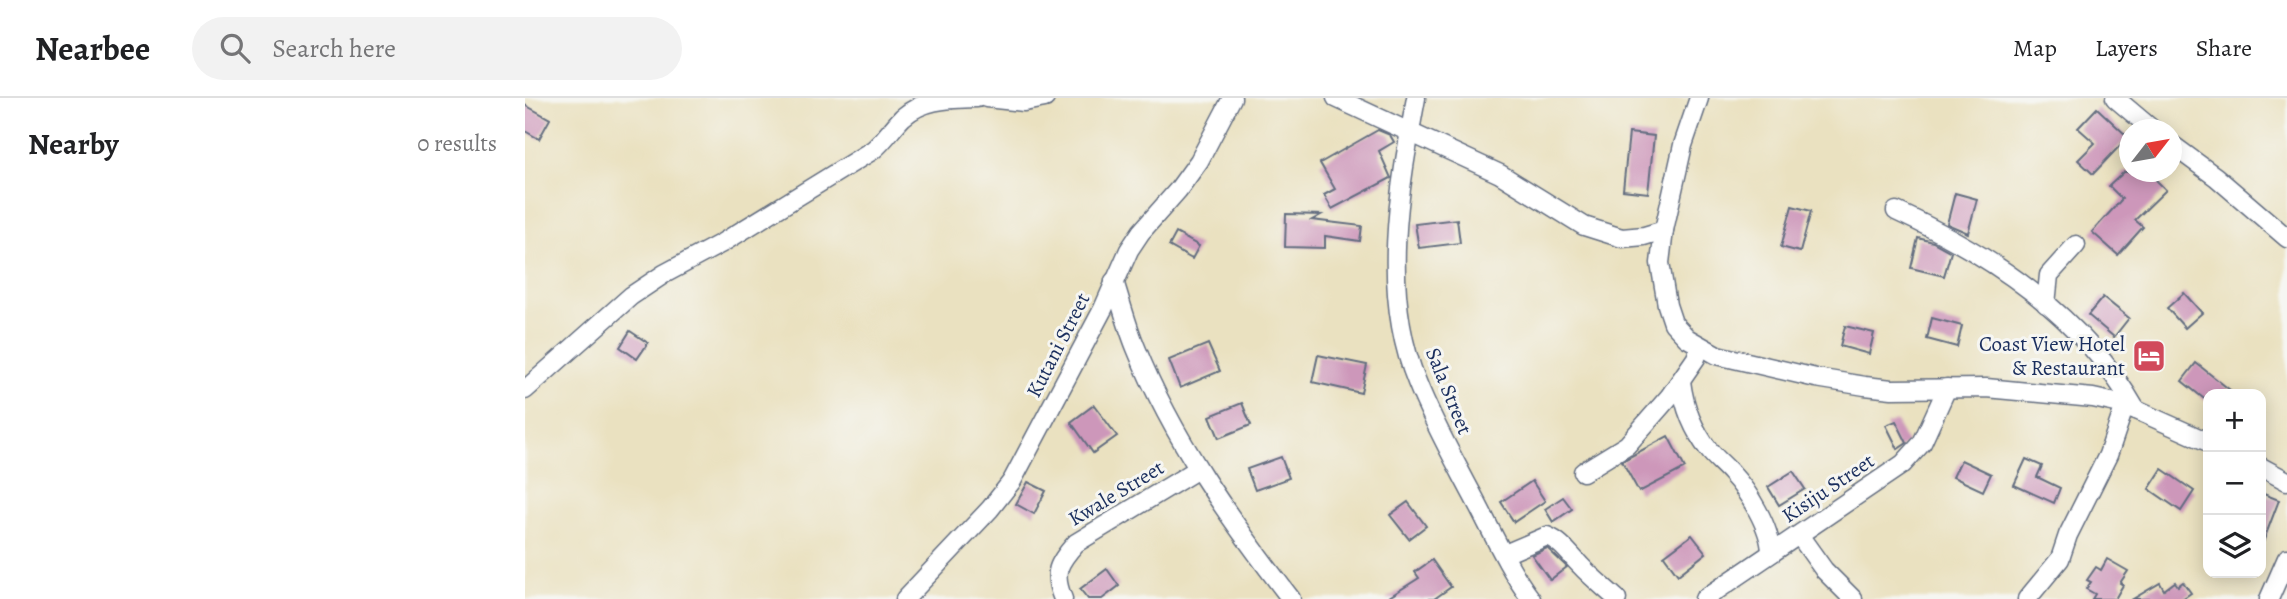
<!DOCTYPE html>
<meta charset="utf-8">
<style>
body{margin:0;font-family:Alegreya,serif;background:#f2f2f2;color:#202124}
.controls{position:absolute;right:21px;bottom:21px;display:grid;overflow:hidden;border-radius:14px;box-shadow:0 4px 18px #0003}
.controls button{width:63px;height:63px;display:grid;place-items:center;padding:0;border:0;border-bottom:2px solid #e0e0e0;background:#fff;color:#202124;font:35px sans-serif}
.compass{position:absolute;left:1594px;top:21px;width:63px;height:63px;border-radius:50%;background:#fff;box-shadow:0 4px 18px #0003;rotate:59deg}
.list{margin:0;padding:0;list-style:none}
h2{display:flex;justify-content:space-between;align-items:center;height:91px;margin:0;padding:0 28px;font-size:30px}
h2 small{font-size:23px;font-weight:400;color:#757577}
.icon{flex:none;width:38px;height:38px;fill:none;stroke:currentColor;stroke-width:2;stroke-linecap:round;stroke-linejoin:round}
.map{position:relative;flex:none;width:1762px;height:501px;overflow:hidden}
header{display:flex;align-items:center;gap:42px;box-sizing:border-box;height:98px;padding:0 35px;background:#fff;border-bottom:2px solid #e0e0e0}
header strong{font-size:33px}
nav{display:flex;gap:38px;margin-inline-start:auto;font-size:24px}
.search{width:490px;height:63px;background:#f2f2f2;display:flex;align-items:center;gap:18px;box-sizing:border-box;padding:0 24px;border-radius:38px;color:#757577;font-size:26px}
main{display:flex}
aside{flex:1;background:#fff}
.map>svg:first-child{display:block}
.building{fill:#cd97ba}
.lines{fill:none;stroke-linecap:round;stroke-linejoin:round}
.minor-casing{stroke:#636d80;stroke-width:21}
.minor{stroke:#fff;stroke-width:18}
.labels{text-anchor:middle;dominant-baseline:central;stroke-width:6;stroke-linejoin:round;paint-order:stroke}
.poi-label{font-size:21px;fill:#1b2f5e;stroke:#f6f6f2;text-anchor:end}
.street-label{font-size:21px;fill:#1b2f5e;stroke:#f6f6f2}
</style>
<header>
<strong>Nearbee</strong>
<div class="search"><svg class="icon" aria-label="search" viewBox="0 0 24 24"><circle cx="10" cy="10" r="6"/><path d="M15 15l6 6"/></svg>Search here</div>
<nav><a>Map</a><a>Layers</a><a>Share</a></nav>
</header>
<main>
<aside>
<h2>Nearby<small>0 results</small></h2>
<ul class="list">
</ul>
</aside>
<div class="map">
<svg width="1762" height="501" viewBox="0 0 1762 501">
<rect width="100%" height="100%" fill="#f6f6f2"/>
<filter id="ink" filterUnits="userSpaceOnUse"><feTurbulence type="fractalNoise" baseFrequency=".0143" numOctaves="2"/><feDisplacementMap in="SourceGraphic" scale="14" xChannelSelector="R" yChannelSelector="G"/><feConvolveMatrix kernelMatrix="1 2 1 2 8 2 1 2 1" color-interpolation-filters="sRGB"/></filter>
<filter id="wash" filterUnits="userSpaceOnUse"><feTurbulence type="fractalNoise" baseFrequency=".00686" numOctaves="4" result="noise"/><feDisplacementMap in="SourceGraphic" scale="28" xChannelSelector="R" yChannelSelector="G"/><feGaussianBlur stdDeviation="1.57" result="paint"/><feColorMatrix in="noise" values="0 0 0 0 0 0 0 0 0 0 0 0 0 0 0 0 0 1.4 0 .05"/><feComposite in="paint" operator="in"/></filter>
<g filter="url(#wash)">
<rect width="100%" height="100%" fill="#eae1c0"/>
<g id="blocks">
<g class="building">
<path d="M0,7L25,21L14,41L0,33Z"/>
<path d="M1572,10L1603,39L1568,76L1553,62L1570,45L1553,30Z"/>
<path d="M853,32L865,37L869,44L854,53L866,80L807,111L799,97L810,91L795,65Z"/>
<path d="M1104,35L1129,38L1123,95L1098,92Z"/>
<path d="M1599,74H1623L1641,92L1610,122L1618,129L1593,157L1567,134L1597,101L1584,88Z"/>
<path d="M1430,95L1452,101L1443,135L1422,126Z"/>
<path d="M1267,108L1286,113L1275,154L1256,149Z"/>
<path d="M761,116L796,117L787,122L837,128L835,143L800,138V150L760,149Z"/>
<path d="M932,121L935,145L894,150L890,126Z"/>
<path d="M651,135L674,148L667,161L644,148Z"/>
<path d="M1393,140L1408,144L1426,154L1419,178L1386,170Z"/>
<path d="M1659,195L1677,215L1660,230L1642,210Z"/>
<path d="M1578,199L1604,220L1589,239L1563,217Z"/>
<path d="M1407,220L1437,228L1432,249L1402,241Z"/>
<path d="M1320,228L1349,235L1344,256L1315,248Z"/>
<path d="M105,233L123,245L112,261L95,249Z"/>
<path d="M683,246L695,273L655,290L644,262Z"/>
<path d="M793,257L842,267L836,295L787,284Z"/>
<path d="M1671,265L1710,296H1683V304L1657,283Z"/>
<path d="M717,305L726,327L694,340L685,318Z"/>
<path d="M569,307L592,338L568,355L546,324Z"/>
<path d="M1371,323L1382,345L1373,351L1361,327Z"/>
<path d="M1143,338L1160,370L1114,394L1097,363Z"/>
<path d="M756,359L764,380L730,392L722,371Z"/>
<path d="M1501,361L1517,368L1512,379L1535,390L1529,405L1489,387Z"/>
<path d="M1436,362L1466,376L1458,393L1428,379Z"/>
<path d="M1637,371L1669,393L1656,413L1624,391Z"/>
<path d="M1268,373L1280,391L1254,407L1243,389Z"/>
<path d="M1007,383L1020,403L989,424L976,404Z"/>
<path d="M503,384L521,393L509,416L491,406Z"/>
<path d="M1736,395L1754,402L1737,447H1736Z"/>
<path d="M1038,399L1047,411L1028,424L1020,411Z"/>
<path d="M883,404L901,428L884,441L865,417Z"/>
<path d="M1167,437L1181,455L1153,477L1139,458Z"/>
<path d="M1022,450L1042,469L1025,482L1007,457Z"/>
<path d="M1582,461L1603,473L1595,485L1598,487L1590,501H1567L1570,496L1561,491L1566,484L1562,482L1571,469L1576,472Z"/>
<path d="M907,462L926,489L909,501H861L894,480L890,474Z"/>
<path d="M582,471L594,488L577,501H563L555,491Z"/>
<path d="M1650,484L1653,488L1658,484L1666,495L1657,501H1608L1635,485L1639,492Z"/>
</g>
</g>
</g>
<g filter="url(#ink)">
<use href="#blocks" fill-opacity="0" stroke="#636d80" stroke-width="2"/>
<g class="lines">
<defs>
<g id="minor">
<path d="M461,0L499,4L520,0"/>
<path d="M811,0L975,76L1059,128L1097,140L1119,138L1139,132"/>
<path d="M891,0C874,92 855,194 892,284C907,322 927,358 946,394C965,429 982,469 1006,501"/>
<path d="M1174,0L1158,47L1139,132L1135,165L1142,207L1148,225L1162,240L1192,257L1291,280L1340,288L1367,291L1461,290L1568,300L1600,307L1683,344"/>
<path d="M1590,0L1628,32"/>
<path d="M1646,46L1691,79L1762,140"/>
<path d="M1371,113C1467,157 1558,218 1611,312"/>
<path d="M589,183C596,205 602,228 611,250C648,342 706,423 766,501"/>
<path d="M1521,206L1524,177L1551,147"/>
<path d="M1156,283C1159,308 1168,332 1184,352C1190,360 1199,367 1206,375C1223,393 1246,430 1246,455"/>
<path d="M0,292L106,198L139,176L197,145L348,52C360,42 367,30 378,19C399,0 426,1 452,0"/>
<path d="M1736,369L1762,383"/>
<path d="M1058,374L1102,347L1144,299L1171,260L1175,248"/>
<path d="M1274,437L1299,472L1328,501"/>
<path d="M980,456L1022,438C1037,444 1044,456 1055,467C1066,479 1080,490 1092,501"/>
<path d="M380,501L465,411L487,383L578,211L604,152L616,134L653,92L674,63L707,0"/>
<path d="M538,501C527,475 533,465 551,445L673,371"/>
<path d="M1179,501L1378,366L1397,345L1422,290"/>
<path d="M1502,501L1535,461L1543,437L1583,357L1600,307"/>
<path d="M1744,501L1762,460"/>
</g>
</defs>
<use href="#minor" class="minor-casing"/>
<use href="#minor" class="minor"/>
</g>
</g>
<defs>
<symbol id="hotel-square" viewBox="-11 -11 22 22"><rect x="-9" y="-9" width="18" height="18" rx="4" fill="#d1495b" stroke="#f6f6f2"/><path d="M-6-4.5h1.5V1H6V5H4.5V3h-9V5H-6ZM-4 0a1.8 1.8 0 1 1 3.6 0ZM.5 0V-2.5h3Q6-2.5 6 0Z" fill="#fff"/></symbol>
</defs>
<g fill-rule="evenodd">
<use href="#hotel-square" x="1605" y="239" width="38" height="38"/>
</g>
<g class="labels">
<g class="poi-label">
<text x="1600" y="246">Coast View Hotel<tspan x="1600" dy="24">&amp; Restaurant</tspan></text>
</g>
<g class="street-label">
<text transform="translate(533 247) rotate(-63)">Kutani Street</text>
<text transform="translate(924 293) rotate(68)">Sala Street</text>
<text transform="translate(1303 390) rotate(-34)">Kisiju Street</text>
<text transform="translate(591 395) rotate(-31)">Kwale Street</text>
</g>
</g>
</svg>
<div class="controls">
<button>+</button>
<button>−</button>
<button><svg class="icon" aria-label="layers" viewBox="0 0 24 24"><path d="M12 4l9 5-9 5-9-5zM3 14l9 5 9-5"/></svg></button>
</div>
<svg class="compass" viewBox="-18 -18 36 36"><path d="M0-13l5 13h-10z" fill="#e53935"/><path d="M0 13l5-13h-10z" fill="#757577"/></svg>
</div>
</main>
